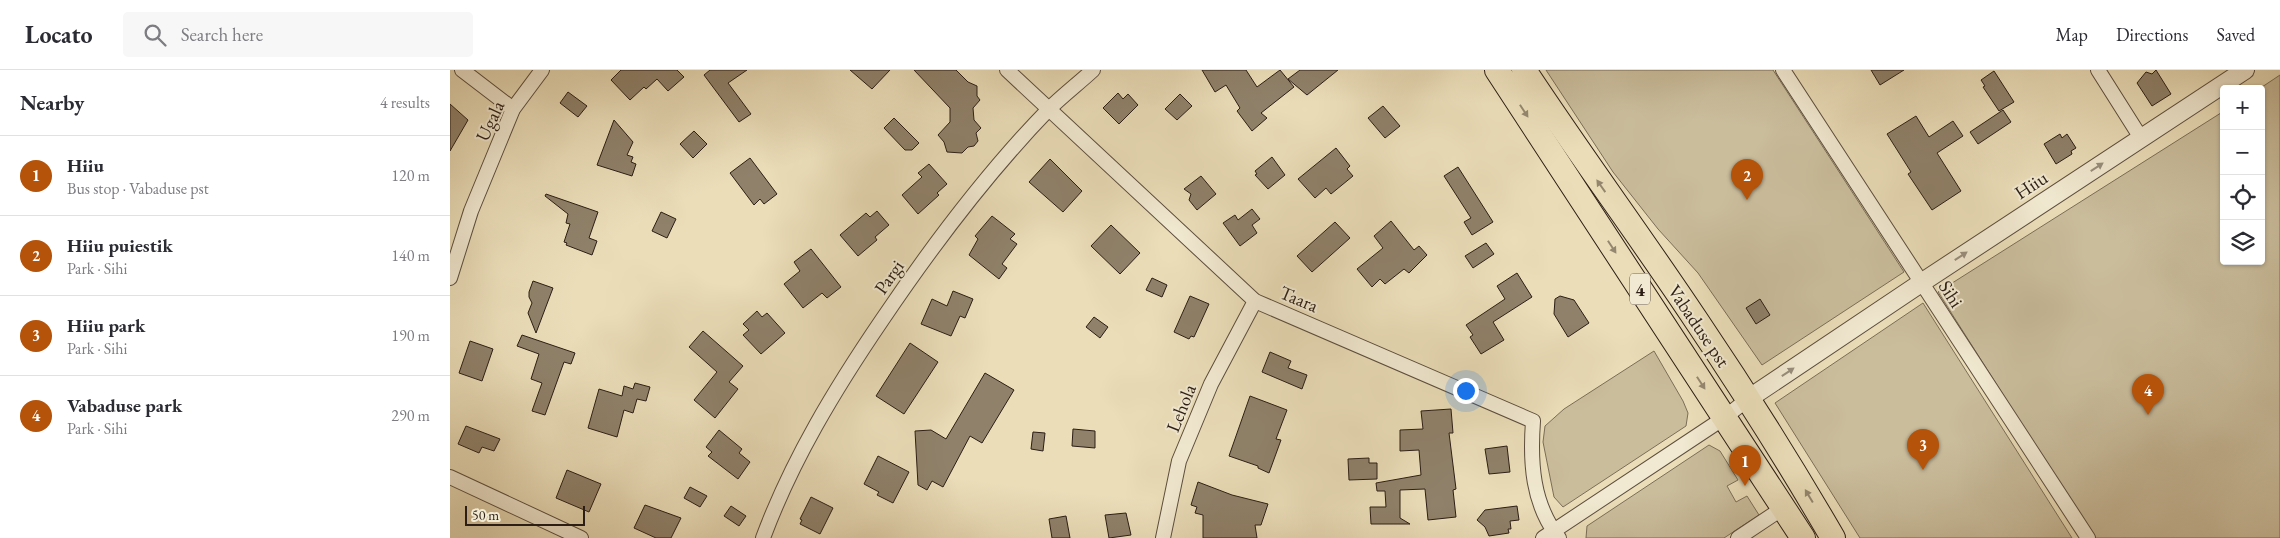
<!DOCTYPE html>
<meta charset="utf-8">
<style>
body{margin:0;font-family:"EB Garamond",serif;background:#f7f7f7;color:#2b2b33}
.controls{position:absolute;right:15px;top:15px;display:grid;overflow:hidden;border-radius:5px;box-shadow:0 1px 4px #0004}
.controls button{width:45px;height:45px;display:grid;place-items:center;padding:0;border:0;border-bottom:1px solid #e1e1e2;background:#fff;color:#2b2b33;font:25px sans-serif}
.scale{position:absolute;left:15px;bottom:12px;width:120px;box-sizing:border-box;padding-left:5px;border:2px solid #2c1e15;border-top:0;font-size:14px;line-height:18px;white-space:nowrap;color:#2c1e15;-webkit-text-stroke:4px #f1e9d1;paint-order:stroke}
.you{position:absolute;left:1015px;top:320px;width:18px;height:18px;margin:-12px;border:4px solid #fff;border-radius:50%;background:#1a73e8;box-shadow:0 0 0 8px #1a73e833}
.badge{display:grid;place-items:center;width:32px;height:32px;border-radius:50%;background:#b45309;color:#fff;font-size:16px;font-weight:700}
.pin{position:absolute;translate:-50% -41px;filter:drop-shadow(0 1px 2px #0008)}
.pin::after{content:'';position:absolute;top:26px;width:18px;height:15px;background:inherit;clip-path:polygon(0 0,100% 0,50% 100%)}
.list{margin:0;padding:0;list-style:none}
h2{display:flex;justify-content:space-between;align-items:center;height:65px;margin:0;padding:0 20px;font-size:21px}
h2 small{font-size:16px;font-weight:400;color:#7c7c81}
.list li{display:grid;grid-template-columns:32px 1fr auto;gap:15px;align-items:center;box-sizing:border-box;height:80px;padding:0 20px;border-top:1px solid #e1e1e2}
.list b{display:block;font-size:19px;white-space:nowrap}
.list p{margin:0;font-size:16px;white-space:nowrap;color:#7c7c81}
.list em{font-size:16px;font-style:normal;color:#7c7c81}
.icon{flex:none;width:28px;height:28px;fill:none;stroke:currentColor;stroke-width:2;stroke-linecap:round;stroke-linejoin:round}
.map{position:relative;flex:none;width:1830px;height:468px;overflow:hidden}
header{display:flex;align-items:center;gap:30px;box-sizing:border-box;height:70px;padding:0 25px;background:#fff;border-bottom:1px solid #e1e1e2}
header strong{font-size:24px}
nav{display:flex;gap:28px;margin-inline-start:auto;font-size:18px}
.search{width:350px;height:45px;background:#f7f7f7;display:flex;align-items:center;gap:12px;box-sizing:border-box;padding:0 18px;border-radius:5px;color:#7c7c81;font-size:19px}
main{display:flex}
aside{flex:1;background:#fff}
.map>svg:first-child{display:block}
.green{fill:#cabd9c;stroke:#7b6e58}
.building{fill:#8f816a;stroke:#2c1e15}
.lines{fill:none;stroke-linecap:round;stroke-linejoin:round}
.minor-casing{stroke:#5c4e3e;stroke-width:16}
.tertiary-casing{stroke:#5c4e3e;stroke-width:20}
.trunk-casing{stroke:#2c1e15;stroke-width:26}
.minor{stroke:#f1e9d1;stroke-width:14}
.tertiary{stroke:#f1e9d1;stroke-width:18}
.trunk{stroke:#eaddb8;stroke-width:24}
.oneway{fill:#94876f}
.oneway2{fill:#988e7c}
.labels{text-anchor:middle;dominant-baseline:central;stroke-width:4;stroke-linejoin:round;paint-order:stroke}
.shield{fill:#f1e9d1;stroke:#675b4d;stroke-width:1}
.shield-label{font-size:18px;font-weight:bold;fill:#2c1e15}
.street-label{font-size:19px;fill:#2c1e15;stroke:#f1e9d1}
</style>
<header>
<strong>Locato</strong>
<div class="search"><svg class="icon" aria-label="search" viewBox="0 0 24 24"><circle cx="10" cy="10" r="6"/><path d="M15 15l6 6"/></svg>Search here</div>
<nav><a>Map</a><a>Directions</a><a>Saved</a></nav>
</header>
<main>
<aside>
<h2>Nearby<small>4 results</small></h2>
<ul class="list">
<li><span class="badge">1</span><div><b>Hiiu</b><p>Bus stop · Vabaduse pst</p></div><em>120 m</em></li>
<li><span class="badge">2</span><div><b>Hiiu puiestik</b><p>Park · Sihi</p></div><em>140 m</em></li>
<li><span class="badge">3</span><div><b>Hiiu park</b><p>Park · Sihi</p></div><em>190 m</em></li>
<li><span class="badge">4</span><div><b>Vabaduse park</b><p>Park · Sihi</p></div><em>290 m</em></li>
</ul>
</aside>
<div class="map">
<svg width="1830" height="468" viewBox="0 0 1830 468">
<rect width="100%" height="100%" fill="#eaddb8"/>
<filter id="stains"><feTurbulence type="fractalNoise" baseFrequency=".004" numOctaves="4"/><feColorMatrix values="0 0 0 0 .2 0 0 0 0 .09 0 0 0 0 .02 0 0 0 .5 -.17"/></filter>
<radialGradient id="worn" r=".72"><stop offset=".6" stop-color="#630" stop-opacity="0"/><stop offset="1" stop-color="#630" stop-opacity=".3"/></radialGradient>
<g class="green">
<path d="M1096,0H1323L1454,202L1312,295L1248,203L1208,159L1163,102Z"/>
<path d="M1830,5V468H1644L1488,222L1774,41V191H1811V19H1809Z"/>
<path d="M1473,233L1622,468H1410L1325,333Z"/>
<path d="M1204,281L1233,331L1238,343L1236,356L1113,437L1104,427L1093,372L1095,356L1114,339Z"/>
<path d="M1259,375L1270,381L1288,410L1277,416L1286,432L1297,426L1309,445L1274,468H1136L1137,456Z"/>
</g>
<g class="building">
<path d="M171,0H227L234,7L218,21L207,9L196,19L194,17L180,30L161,10Z"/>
<path d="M260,0H297L278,13L301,44L289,52L254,5Z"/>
<path d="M400,0H440L422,19Z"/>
<path d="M464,0H506L518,12L527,16V26L530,30L523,38L524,50L531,58L526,63L528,71L524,76L518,77L512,83L497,82L494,72L488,65L500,52V38Z"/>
<path d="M752,0H796L807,17L830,0L844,17L811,43L817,48L802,61L787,41L790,38L776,15L765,22Z"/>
<path d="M850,0H888L857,25L838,9Z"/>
<path d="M1421,0H1454L1430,15Z"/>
<path d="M1706,0L1721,24L1702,36L1687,13L1696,2L1702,4Z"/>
<path d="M1544,1L1564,32L1549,41L1533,17L1535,16L1531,10Z"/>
<path d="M118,22L137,36L128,47L110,33Z"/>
<path d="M668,23L673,29L678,24L688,35L669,54L653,38Z"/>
<path d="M730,24L742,36L727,50L715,39Z"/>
<path d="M0,34L18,50L0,81Z"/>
<path d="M933,36L950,56L935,68L918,48Z"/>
<path d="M1553,40L1561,52L1528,74L1520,62Z"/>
<path d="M1466,46L1479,67L1503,51L1513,66L1487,83L1511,121L1482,140L1458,104L1461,102L1437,64Z"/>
<path d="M444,48L469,73L462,80H455L434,58Z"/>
<path d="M164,50L183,72L177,85L183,87L181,92L186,94L182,106L147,95Z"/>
<path d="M244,61L257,74L243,88L230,74Z"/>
<path d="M1610,64L1612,68L1617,64L1626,78L1621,81L1622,84L1606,94L1594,74Z"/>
<path d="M886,78L900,96L897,99L903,106L881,124L876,118L865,128L848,109Z"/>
<path d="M822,87L835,105L818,119L805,105L807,104L805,101Z"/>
<path d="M300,88L327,124L314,134L310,129L304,135L280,103Z"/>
<path d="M600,89L632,121L613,142L579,112Z"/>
<path d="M479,94L497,114L487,123L489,125L468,144L452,125L472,107L468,103Z"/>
<path d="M1008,97L1043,152L1022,165L1014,152L1021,148L994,106Z"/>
<path d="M751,106L766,124L747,140L739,130L741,124L734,119Z"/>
<path d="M96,124L148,142L139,168L147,171L142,185L116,175L117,173L114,172L120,154L116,153L118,144L95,126Z"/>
<path d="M802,139L810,149L802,155L807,163L790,176L773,153L785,145L788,150Z"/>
<path d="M427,141L439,155L425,167L427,170L408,186L390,165L416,143L420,147Z"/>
<path d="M211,142L226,149L217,168L202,161Z"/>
<path d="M542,146L565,164L560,169L567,174L552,194L557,198L549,209L519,185L528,169L525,166Z"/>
<path d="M941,151L964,180L969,176L977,185L959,203L954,199L935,214L930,209L922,217L907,199L933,178L924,166Z"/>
<path d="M885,152L900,168L862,202L847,186Z"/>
<path d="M661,155L690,183L670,204L641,176Z"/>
<path d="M1036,173L1044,184L1023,198L1015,186Z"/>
<path d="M361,179L391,217L377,228L372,223L353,238L334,214L350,201L344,192Z"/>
<path d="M1067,203L1082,227L1043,252L1054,270L1031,284L1020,267L1023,265L1016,255L1055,229L1047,216Z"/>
<path d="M702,208L717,215L712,227L696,220Z"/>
<path d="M83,211L103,218L86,263L78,243L82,233L79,227V222Z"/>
<path d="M503,221L523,229L515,248L510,246L501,266L471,254L482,229L497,236Z"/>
<path d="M740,226L759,234L744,267L741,266L739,269L724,262Z"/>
<path d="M1110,226L1124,230L1139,253L1118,267L1104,244L1105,229Z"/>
<path d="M1310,229L1320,245L1306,254L1296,238Z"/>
<path d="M307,241L312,247L317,243L335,263L311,284L293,265L299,260L293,254Z"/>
<path d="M644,247L658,257L650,268L636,257Z"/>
<path d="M253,261L293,296L279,312L288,319L265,348L244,330L267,302L239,277Z"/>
<path d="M72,265L125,283L121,294L114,292L95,345L82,341L92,313L81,309L89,284L67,276Z"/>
<path d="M20,271L43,279L32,311L9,303Z"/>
<path d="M460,273L488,292L454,344L426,326Z"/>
<path d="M820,282L841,291L838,298L857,305L852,319L812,302Z"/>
<path d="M535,303L564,320L532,373L520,366L493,417L482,411L477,420L468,415L465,361L481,360L496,369Z"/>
<path d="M185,313L200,317L196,331L187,329L183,343L174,340L167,367L138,358L149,319L172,326L174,316L183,319Z"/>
<path d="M800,326L837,340L826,369L831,370L819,403L808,398V396L779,386Z"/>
<path d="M1001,339L1003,363H999L1006,419L1003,420L1006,447L978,450L975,419L950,420V448L960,454H921L920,437H936L935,421H927L926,413L971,405L969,380L950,381V360L973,359L971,341Z"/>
<path d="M16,356L50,369L44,381L32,377L29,383L8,374Z"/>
<path d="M623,359L645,361V378L622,376Z"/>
<path d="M269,360L292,379L289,383L300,392L288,409L258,386L262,382L256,377Z"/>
<path d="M583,362L595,363L593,381L581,379Z"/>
<path d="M1057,376L1060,402L1039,404L1035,379Z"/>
<path d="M428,386L459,402L443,433L427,425L429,422L414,414Z"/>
<path d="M919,388V393H927V409L899,410L898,389Z"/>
<path d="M117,400L151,414L139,442L106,428Z"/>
<path d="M748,412L782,425L818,434L811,455H805L807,468H753V445L745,443L747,437L741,435Z"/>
<path d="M240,417L257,426L250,437L234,428Z"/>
<path d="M361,427L383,438L370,464L350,454L352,450L350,449Z"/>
<path d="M195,435L231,448L221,468H206L184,458Z"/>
<path d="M281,436L296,446L289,456L274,446Z"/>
<path d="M1067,436L1069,450L1060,451L1061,459H1058L1059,463L1039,466L1035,457L1027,450L1035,440Z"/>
<path d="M676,443L681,465L659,468L655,445Z"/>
<path d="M616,446L620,468H602L599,449Z"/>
</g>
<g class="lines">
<defs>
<g id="minor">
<path d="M12,0L63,39"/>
<path d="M557,0L805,231L1083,351C1080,392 1082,434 1109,468"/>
<path d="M1333,0L1638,468"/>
<path d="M1648,0L1691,68"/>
<path d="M0,208L21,141L63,39L92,0"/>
<path d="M0,407L131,468"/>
<path d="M313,468C342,390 385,319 432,250C482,176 536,104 598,40C612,26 629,13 643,0"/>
<path d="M713,468L729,391L761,314L805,231"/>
<path d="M1093,468L1274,348L1298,329"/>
<path d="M1288,468L1333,438"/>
</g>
<path id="tertiary" d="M1298,329L1471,213L1795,0"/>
<g id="trunk">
<path d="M1047,0L1353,468"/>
<path d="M1074,0C1130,85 1190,166 1246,250C1294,321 1340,394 1383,468"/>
</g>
</defs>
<use href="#minor" class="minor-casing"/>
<use href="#tertiary" class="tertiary-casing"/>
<use href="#trunk" class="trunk-casing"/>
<use href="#minor" class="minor"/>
<use href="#tertiary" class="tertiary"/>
<use href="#trunk" class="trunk"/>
</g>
<defs><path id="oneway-solid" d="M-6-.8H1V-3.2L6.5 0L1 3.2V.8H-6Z" transform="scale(1.25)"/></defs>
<g class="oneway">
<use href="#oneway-solid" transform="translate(1074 41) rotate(57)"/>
<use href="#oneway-solid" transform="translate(1151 116) rotate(-125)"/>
<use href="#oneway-solid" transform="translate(1162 177) rotate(57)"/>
<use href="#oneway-solid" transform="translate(1251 313) rotate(57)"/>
<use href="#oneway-solid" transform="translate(1359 426) rotate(-121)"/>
</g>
<g class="oneway2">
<use href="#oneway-solid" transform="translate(1647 97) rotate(-33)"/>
<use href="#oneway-solid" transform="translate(1511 186) rotate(-33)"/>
<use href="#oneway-solid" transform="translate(1338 302) rotate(-34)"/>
</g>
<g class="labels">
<rect class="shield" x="1180" y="203.5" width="20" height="31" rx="4"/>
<g class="shield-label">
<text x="1190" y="219">4</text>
</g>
<g class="street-label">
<text transform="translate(40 51) rotate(-65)">Ugala</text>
<text transform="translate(1581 115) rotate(-33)">Hiiu</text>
<text transform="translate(439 207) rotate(-55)">Pargi</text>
<text transform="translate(1501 224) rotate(57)">Sihi</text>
<text transform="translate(849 229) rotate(23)">Taara</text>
<text transform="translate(1249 256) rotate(56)">Vabaduse pst</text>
<text transform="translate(731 338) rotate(-68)">Lehola</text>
</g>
</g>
<rect width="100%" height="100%" filter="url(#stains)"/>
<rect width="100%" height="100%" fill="url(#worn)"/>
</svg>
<div class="controls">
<button>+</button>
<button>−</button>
<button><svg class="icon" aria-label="locate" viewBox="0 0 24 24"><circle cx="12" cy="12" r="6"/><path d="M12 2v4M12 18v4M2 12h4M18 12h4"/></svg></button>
<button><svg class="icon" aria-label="layers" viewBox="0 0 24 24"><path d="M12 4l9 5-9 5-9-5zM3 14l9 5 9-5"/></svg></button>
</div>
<div class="scale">50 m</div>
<div class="you"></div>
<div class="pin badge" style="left:1295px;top:416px">1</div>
<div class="pin badge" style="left:1297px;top:130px">2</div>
<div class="pin badge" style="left:1473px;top:400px">3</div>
<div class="pin badge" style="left:1698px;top:345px">4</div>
</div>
</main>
